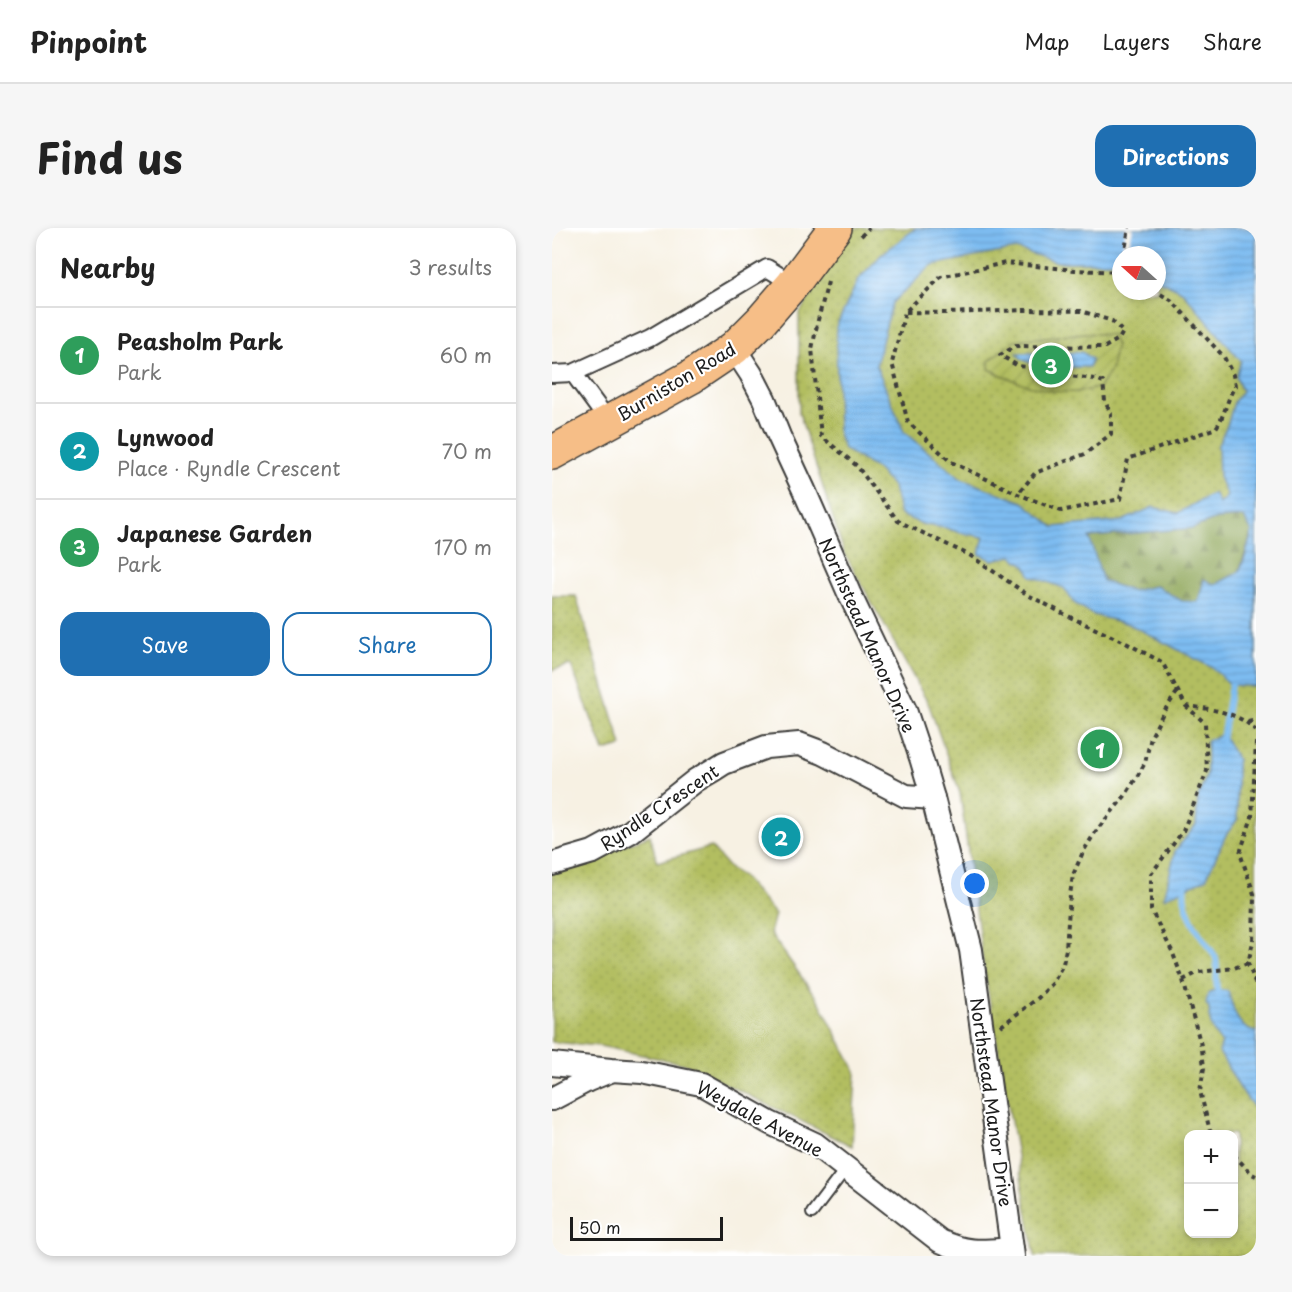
<!DOCTYPE html>
<meta charset="utf-8">
<style>
body{margin:0;font-family:"Playpen Sans",sans-serif;background:#f6f6f6;color:#222}
.controls{position:absolute;right:18px;bottom:18px;display:grid;overflow:hidden;border-radius:12px;box-shadow:0 3px 9px #0003}
.controls button{width:54px;height:54px;display:grid;place-items:center;padding:0;border:0;border-bottom:2px solid #e0e0e0;background:#fff;color:#222;font:30px sans-serif}
.compass{position:absolute;left:560px;top:18px;width:54px;height:54px;border-radius:50%;background:#fff;box-shadow:0 3px 9px #0003;rotate:291deg}
.scale{position:absolute;left:18px;bottom:15px;width:153px;box-sizing:border-box;padding-left:6px;border:3px solid #1c1c1c;border-top:0;font-size:16px;line-height:21px;white-space:nowrap;color:#1c1c1c;-webkit-text-stroke:4px #fff;paint-order:stroke}
.you{position:absolute;left:423px;top:656px;width:21px;height:21px;margin:-15px;border:4px solid #fff;border-radius:50%;background:#1a73e8;box-shadow:0 0 0 9px #1a73e833}
.badge{display:grid;place-items:center;width:39px;height:39px;border-radius:50%;background:#1f6fb2;color:#fff;font-size:20px;font-weight:700}
.pin{position:absolute;translate:-50% -50%;border:3px solid #fff;box-shadow:0 2px 6px #0006}
.list{margin:0;padding:0;list-style:none}
h2{display:flex;justify-content:space-between;align-items:center;height:78px;margin:0;padding:0 24px;font-size:26px}
h2 small{font-size:20px;font-weight:400;color:#767676}
.list li{display:grid;grid-template-columns:39px 1fr auto;gap:18px;align-items:center;box-sizing:border-box;height:96px;padding:0 24px;border-top:2px solid #e0e0e0}
.list b{display:block;font-size:22px;white-space:nowrap}
.list p{margin:0;font-size:20px;white-space:nowrap;color:#767676}
.list em{font-size:20px;font-style:normal;color:#767676}
.actions{display:flex;gap:12px;padding:18px 24px}
.actions a{flex:1;padding:14px 0;border:2px solid #1f6fb2;border-radius:18px;text-align:center;font-size:21px;color:#1f6fb2}
.actions .main{background:#1f6fb2;color:#fff}
.map{position:relative;flex:none;width:704px;height:1028px;overflow:hidden;border-radius:18px}
header{display:flex;align-items:center;gap:36px;box-sizing:border-box;height:84px;padding:0 30px;background:#fff;border-bottom:2px solid #e0e0e0}
header strong{font-size:28px}
nav{display:flex;gap:33px;margin-inline-start:auto;font-size:21px}
.intro{display:flex;align-items:center;justify-content:space-between;box-sizing:border-box;height:144px;padding:0 36px}
h1{margin:0;font-size:42px}
.button{padding:15px 27px;border-radius:18px;background:#1f6fb2;color:#fff;font-size:21px;font-weight:700}
main{display:flex;gap:36px;padding:0 36px}
aside{flex:1;background:#fff;border-radius:18px;box-shadow:0 3px 9px #0003}
.map>svg:first-child{display:block}
.grass{fill:url(#grass-dots);stroke:#676d3e;stroke-width:1.5;fill-rule:evenodd}
.forest{fill:url(#forest-firs);stroke:#546039;stroke-width:1.5}
.garden{fill:url(#garden-furrows);stroke:#676d3e;stroke-width:1.5}
.water{fill:url(#water-rules);stroke:#4c6c86;stroke-width:1.5;fill-rule:evenodd}
.pier{fill:#f7f1e3}
.lines{fill:none;stroke-linecap:round;stroke-linejoin:round}
.stream{stroke:#7dbcf1;stroke-width:6}
.service-casing{stroke:#3d3c3a;stroke-width:14}
.pedestrian-casing{stroke:#3d3c3a;stroke-width:20}
.minor-casing{stroke:#3d3c3a;stroke-width:26}
.primary-casing{stroke:#3d3c3a;stroke-width:36}
.path{stroke:#3d3c3a;stroke-width:4;stroke-dasharray:4.5 4.5;stroke-linecap:butt}
.service{stroke:#fff;stroke-width:10}
.pedestrian{stroke:#fff;stroke-width:16}
.minor{stroke:#fff;stroke-width:22}
.primary{stroke:#f6be87;stroke-width:33}
.labels{text-anchor:middle;dominant-baseline:central;stroke-width:4.5;stroke-linejoin:round;paint-order:stroke}
.street-label{font-size:18px;fill:#1c1c1c;stroke:#fff}
</style>
<header>
<strong>Pinpoint</strong>
<nav><a>Map</a><a>Layers</a><a>Share</a></nav>
</header>
<div class="intro"><h1>Find us</h1><a class="button">Directions</a></div>
<main>
<aside>
<h2>Nearby<small>3 results</small></h2>
<ul class="list">
<li><span class="badge" style="background:#2e9e5b">1</span><div><b>Peasholm Park</b><p>Park</p></div><em>60 m</em></li>
<li><span class="badge" style="background:#0f9aa8">2</span><div><b>Lynwood</b><p>Place · Ryndle Crescent</p></div><em>70 m</em></li>
<li><span class="badge" style="background:#2e9e5b">3</span><div><b>Japanese Garden</b><p>Park</p></div><em>170 m</em></li>
</ul>
<div class="actions"><a class="main">Save</a><a>Share</a></div>
</aside>
<div class="map">
<svg width="704" height="1028" viewBox="0 0 704 1028">
<defs>
<pattern id="grass-dots" width="8" height="8" patternUnits="userSpaceOnUse" patternTransform="scale(1.5)"><rect width="8" height="8" fill="#b2be60"/><path d="M2 2h.1M6 6h.1" fill="none" stroke="#98a353" stroke-width="1.8" stroke-linecap="round"/></pattern>
<pattern id="forest-firs" width="22" height="20" patternUnits="userSpaceOnUse" patternTransform="scale(1.5)"><rect width="22" height="20" fill="#8da556"/><path d="M5 1l3.5 6h-7zM16 11l3.5 6h-7z" fill="#728646"/></pattern>
<pattern id="garden-furrows" width="10" height="10" patternUnits="userSpaceOnUse" patternTransform="scale(1.5)"><rect width="10" height="10" fill="#b2be60"/><path d="M-1 1l2-2M0 10L10 0M9 11l2-2" fill="none" stroke="#98a353"/></pattern>
<pattern id="water-rules" width="6" height="5" patternUnits="userSpaceOnUse" patternTransform="scale(1.5)"><rect width="6" height="5" fill="#7dbcf1"/><path d="M0 2.5h6" fill="none" stroke="#6ba1ce"/></pattern>
</defs>
<rect width="100%" height="100%" fill="#fff"/>
<filter id="ink" filterUnits="userSpaceOnUse"><feTurbulence type="fractalNoise" baseFrequency=".0167" numOctaves="2"/><feDisplacementMap in="SourceGraphic" scale="12" xChannelSelector="R" yChannelSelector="G"/><feConvolveMatrix kernelMatrix="1 2 1 2 8 2 1 2 1" color-interpolation-filters="sRGB"/></filter>
<filter id="wash" filterUnits="userSpaceOnUse"><feTurbulence type="fractalNoise" baseFrequency=".008" numOctaves="4" result="noise"/><feDisplacementMap in="SourceGraphic" scale="24" xChannelSelector="R" yChannelSelector="G"/><feGaussianBlur stdDeviation="1.35" result="paint"/><feColorMatrix in="noise" values="0 0 0 0 0 0 0 0 0 0 0 0 0 0 0 0 0 1.4 0 .05"/><feComposite in="paint" operator="in"/></filter>
<g filter="url(#wash)">
<rect width="100%" height="100%" fill="#f7f1e3"/>
<g class="grass">
<path d="M299,0H704V1028H483L432,742L408,565L377,477L292,325L247,185V86ZM569,27H605V63H569ZM636,906H682V1006H636Z"/>
<path d="M0,368H24L70,518L52,523L19,437L0,442Z"/>
<path d="M98,607L105,634L159,619L178,641L190,648L223,686L218,705L268,775L304,844L300,918L133,836L48,818L0,814V645Z"/>
</g>
<path class="forest" d="M692,289L700,304L687,344L663,357L646,374H630L604,358L579,363L550,353L537,309L641,300L664,291Z"/>
<path class="garden" d="M533,105L560,107L563,116H564L559,141L547,160C539,161 532,163 524,164C494,166 463,154 437,141V133L463,112Z"/>
<g class="water">
<path d="M364,0H696L704,3V458L679,457L659,439L577,396L541,387L522,375L512,360L479,348L474,338L460,328L440,332L427,326L432,309L409,305L394,300L373,297L348,287L341,259L326,242L292,221L286,206L284,99L306,52L330,26ZM464,21L506,34H569V27H605V51L630,63L689,133L684,149L690,163L682,174L676,195L666,217L667,249L675,268L667,276L662,265L626,285L601,279L570,293L502,299L471,274L409,251L352,204L324,137L340,75L380,37ZM692,289L700,304L693,329L687,344L663,357L652,351L646,374L630,373L604,358L579,363L551,353L537,309L641,300L664,291Z"/>
<path d="M530,124L540,131L537,139C520,139 473,142 465,125H478L493,127Z"/>
<path d="M671,506L685,532V592L674,607L654,651L612,670L623,623L644,597L646,570L655,546V512Z"/>
<path d="M664,761L676,763C681,778 684,801 704,804V886L701,878L689,862L667,824L670,815C660,806 657,793 657,780L654,776L656,766Z"/>
</g>
<path class="pier" d="M574,0H581L575,27H569V37H567Z"/>
<g class="lines">
<g class="stream">
<path d="M670,512L679,457"/>
<path d="M634,655C627,673 643,700 654,715C657,720 663,726 664,731C667,742 661,754 667,768"/>
</g>
</g>
</g>
<g filter="url(#ink)">
<g class="lines">
<defs>
<path id="service" d="M260,985L295,939"/>
<g id="pedestrian">
<path d="M21,145L57,194"/>
<path d="M0,146L21,145L98,110L215,40L241,56"/>
</g>
<g id="minor">
<path d="M182,120L199,146L212,171L227,208L252,262L297,365L353,482L370,533L381,570L419,722L461,1028"/>
<path d="M0,636L41,624L78,604L144,552L161,542L172,535L214,519L247,516L271,525L354,568L381,570"/>
<path d="M0,836L59,842L90,844L149,856L218,895L263,916L388,1013C417,1026 430,1023 460,1021"/>
<path d="M0,871L36,852L58,843"/>
</g>
<path id="primary" d="M0,225L139,149L182,120L209,93L241,56L283,0"/>
</defs>
<use href="#service" class="service-casing"/>
<use href="#pedestrian" class="pedestrian-casing"/>
<use href="#minor" class="minor-casing"/>
<use href="#primary" class="primary-casing"/>
<g class="path">
<path d="M309,8L317,0"/>
<path d="M572,27L577,0"/>
<path d="M569,44L523,42L453,35L389,49L353,84L340,135L356,194L399,234L466,266L509,283L568,271L576,231L664,200C673,187 675,171 683,158L681,147L672,129L619,72L603,63"/>
<path d="M276,54L266,92L260,121L269,208L305,238L346,293L419,328L476,367L520,390L572,414L610,434L634,478L653,495L655,543L631,603L599,646V682L620,723L631,752L650,821L652,840L648,863L658,903L662,906"/>
<path d="M354,84L395,85L474,82L529,83L560,93L571,104L567,111L553,119L464,118L448,127L466,138L487,140L517,148L544,151L551,154L553,173L559,186V206L533,226L483,245L466,266"/>
<path d="M484,118L487,140"/>
<path d="M634,478C659,481 687,484 704,503"/>
<path d="M696,494L704,492"/>
<path d="M704,514L700,589L688,625L702,666L701,714L696,735L704,757"/>
<path d="M631,752L647,744L682,740L696,735"/>
<path d="M449,798L485,771L501,755L511,736L514,721L518,667L521,647L531,624L544,603L573,568L583,552L593,535L599,509L612,483L626,463"/>
<path d="M682,927L700,946L704,948"/>
</g>
<use href="#service" class="service"/>
<use href="#pedestrian" class="pedestrian"/>
<use href="#minor" class="minor"/>
<use href="#primary" class="primary"/>
</g>
</g>
<g class="labels">
<g class="street-label">
<text transform="translate(124 153) rotate(-31)">Burniston Road</text>
<text transform="translate(316 407) rotate(66)">Northstead Manor Drive</text>
<text transform="translate(107 579) rotate(-34)">Ryndle Crescent</text>
<text transform="translate(440 874) rotate(82)">Northstead Manor Drive</text>
<text transform="translate(208 890) rotate(28)">Weydale Avenue</text>
</g>
</g>
</svg>
<div class="controls">
<button>+</button>
<button>−</button>
</div>
<svg class="compass" viewBox="-18 -18 36 36"><path d="M0-13l5 13h-10z" fill="#e53935"/><path d="M0 13l5-13h-10z" fill="#767676"/></svg>
<div class="scale">50 m</div>
<div class="you"></div>
<div class="pin badge" style="left:548px;top:521px;background:#2e9e5b">1</div>
<div class="pin badge" style="left:229px;top:609px;background:#0f9aa8">2</div>
<div class="pin badge" style="left:499px;top:137px;background:#2e9e5b">3</div>
</div>
</main>
